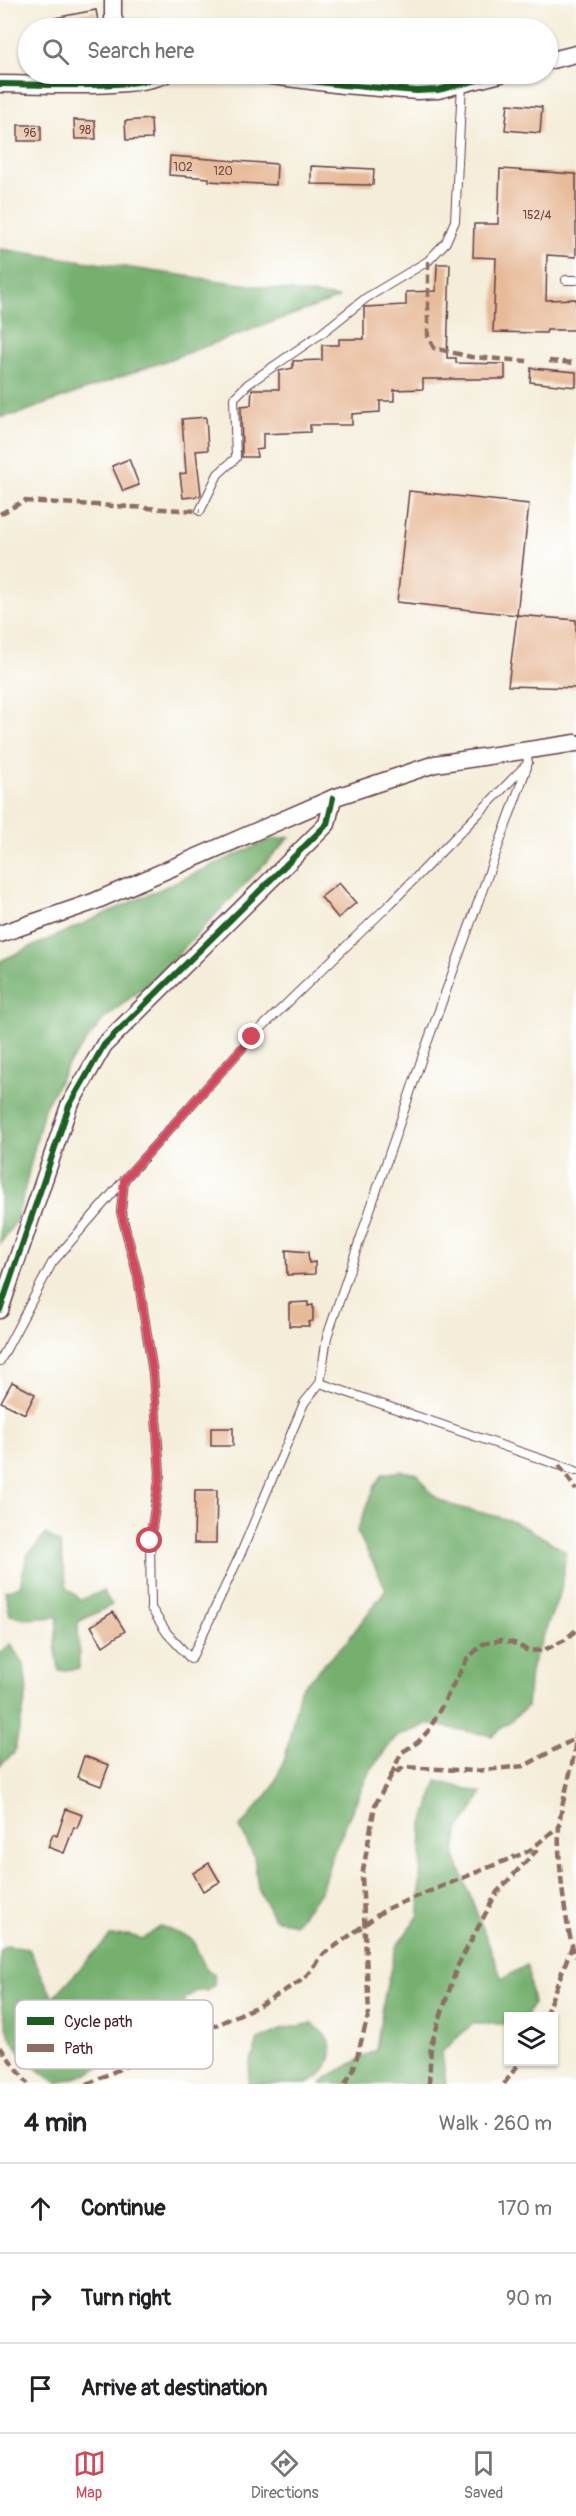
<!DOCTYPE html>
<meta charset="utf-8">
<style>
body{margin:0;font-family:Pangolin,sans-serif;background:#f2f2f2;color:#202124}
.controls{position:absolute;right:18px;bottom:18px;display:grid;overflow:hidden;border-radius:0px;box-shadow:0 2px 4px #0004}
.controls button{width:54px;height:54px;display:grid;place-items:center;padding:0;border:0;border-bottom:2px solid #e0e0e0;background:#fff;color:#202124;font:30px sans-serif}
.stop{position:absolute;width:18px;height:18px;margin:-14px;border:4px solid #d1495b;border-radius:50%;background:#fff}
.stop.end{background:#d1495b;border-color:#fff;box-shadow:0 2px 6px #0008}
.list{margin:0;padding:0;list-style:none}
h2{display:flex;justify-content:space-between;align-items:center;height:78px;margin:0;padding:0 24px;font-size:26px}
h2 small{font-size:20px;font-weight:400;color:#757577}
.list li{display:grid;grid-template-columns:39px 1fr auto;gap:18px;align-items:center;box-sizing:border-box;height:90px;padding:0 24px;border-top:2px solid #e0e0e0}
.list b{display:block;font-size:22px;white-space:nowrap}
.list em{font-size:20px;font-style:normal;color:#757577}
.icon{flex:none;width:33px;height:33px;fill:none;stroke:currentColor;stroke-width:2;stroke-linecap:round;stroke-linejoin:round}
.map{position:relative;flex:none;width:576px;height:2084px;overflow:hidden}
.search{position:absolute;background:#fff;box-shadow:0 2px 4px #0004;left:18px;right:18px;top:18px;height:66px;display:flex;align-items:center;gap:15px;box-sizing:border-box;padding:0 21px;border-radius:33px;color:#757577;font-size:22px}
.sheet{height:348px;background:#fff}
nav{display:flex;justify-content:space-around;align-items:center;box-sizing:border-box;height:84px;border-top:2px solid #e0e0e0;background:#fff;font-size:16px;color:#757577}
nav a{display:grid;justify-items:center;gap:3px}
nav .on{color:#d1495b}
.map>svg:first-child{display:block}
.forest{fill:#74b06e;stroke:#5f684c;stroke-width:1.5}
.building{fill:#e7ba98}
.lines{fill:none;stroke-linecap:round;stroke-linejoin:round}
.service-casing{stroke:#643e45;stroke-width:10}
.minor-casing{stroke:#643e45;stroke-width:19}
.service{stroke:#fff;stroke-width:8}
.minor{stroke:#fff;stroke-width:16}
.quiet{stroke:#8d6e63;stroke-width:4.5;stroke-dasharray:9 4.5;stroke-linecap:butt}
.cycleway-casing{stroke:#fff;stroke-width:10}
.cycleway{stroke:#1b5e20;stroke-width:6}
.route{stroke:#d1495b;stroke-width:8}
.labels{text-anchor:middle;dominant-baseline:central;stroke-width:4.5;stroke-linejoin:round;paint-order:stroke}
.number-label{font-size:12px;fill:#714646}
.key{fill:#fff;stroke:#c9bcbf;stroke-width:1.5}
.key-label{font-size:16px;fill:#4a1f2b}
</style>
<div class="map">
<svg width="576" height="2084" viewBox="0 0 576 2084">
<rect width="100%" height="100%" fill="#fff"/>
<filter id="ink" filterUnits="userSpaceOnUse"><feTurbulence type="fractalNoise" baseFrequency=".0167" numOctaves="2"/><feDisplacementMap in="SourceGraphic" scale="12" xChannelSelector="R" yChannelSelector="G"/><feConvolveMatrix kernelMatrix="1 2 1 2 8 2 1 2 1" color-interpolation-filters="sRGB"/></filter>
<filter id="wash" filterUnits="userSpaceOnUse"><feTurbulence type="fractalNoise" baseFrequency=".008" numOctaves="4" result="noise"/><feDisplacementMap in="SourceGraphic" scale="24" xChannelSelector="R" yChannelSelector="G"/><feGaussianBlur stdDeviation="1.35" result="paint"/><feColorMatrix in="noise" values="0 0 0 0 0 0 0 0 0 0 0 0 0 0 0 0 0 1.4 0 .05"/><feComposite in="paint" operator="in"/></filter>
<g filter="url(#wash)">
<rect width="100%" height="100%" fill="#f4edd9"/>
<g class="forest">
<path d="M0,249L339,298L18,414L0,417Z"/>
<path d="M290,837L156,977L102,1021L68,1065L44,1109L17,1220L0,1244V961L269,840Z"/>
<path d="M402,1471L418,1474C435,1510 462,1506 495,1516C520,1522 545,1538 566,1552L561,1590L530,1671L527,1707L492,1736L430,1724L396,1737L369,1772L332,1856L321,1891L295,1924L274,1919L258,1888L254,1857L240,1827L272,1789L285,1758L300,1689L348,1640L386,1589L357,1531L375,1486L383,1474Z"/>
<path d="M46,1534L60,1544L67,1588L81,1600L103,1591L112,1605L78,1622L79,1668L59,1671L55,1644L58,1617L24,1619L10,1615L5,1591L20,1586L27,1556Z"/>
<path d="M10,1644L24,1665L27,1692L14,1753L0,1765V1652Z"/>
<path d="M437,1781L482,1793L470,1815L458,1830L455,1856L502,1979L527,1965L533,2004L527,2016H508V2024H472L442,2052L446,2084H321L326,2078L376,2050L385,1993L396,1947L419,1915L422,1827Z"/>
<path d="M161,1926L192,1939L205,1967L214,1975V1985L208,1991H197L185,1999L186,2019L169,2037L150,2048L116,2057L87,2074L58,2083C0,2051 0,2013 0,1950L7,1946L29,1949L53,1998L110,1936L129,1935L143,1939Z"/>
<path d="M313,2023C318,2028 323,2033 327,2038C338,2056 324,2078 306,2084H248L250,2064L258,2040L283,2029Z"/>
</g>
<g id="blocks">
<g class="building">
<path d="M96,10L99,26L84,28H56L54,18Z"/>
<path d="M508,104L542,107L540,133L505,130Z"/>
<path d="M151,119L152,139L126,140L125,121Z"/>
<path d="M74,120L95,121L96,139H75Z"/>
<rect x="18" y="125" width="23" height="16"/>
<path d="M170,156L277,164L276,185L209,181V178L169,175Z"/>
<path d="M311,166L374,169L373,185L311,184Z"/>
<path d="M500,169L576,174V257L547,255L546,300L576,299V330H547L546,333L493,332L496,258L473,257L474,224H498Z"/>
<path d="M437,264H450L447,358H456V363L505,364V379H423V389L394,390V401H380V412L352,414V425H310V432L263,434V449L256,450L257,457H242L241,406L251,405L252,389H279V371L293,368V361L322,360V345H339V339H364V307L406,305V292L436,291Z"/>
<path d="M531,368L576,372V387L530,382Z"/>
<path d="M206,417L208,450L196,451L201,494L200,496L183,498L180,474L186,473L182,419Z"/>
<path d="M129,459L139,485L123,491L112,466Z"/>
<path d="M409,491L529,504L517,615L397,602Z"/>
<path d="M517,615L576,620V688L508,686Z"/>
<path d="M339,883L356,903L338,918L321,897Z"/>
<path d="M286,1250L308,1252L309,1263L315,1262V1274L287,1275Z"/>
<path d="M308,1302V1306L313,1305V1321L308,1322L309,1326H289V1303Z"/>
<path d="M12,1382L35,1394L25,1414L1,1402Z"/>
<rect x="211" y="1428" width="22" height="18"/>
<path d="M195,1490H217L216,1543H194Z"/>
<path d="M113,1612L125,1631L103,1646L91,1626Z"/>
<path d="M84,1756L109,1765L101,1786L77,1777Z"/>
<path d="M66,1809L82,1815L77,1828L74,1827L64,1853L48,1847L53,1834L57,1836Z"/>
<path d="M209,1863L220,1882L203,1891L193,1873Z"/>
</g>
</g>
</g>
<g filter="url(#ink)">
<use href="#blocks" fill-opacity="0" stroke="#643e45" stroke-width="1.5"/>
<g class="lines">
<defs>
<g id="service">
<path d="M566,280H576"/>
<path d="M200,511L218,474L236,458L234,398L248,384L322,333L366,298L428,261L446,242L455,221L462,84"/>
<path d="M124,1180L121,1212L138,1277L153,1373L160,1474L150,1541L151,1608L167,1633L191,1659L241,1553L304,1403L320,1383L576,1471"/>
<path d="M0,1361L52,1263L124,1180L252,1037L391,903L528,763L526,750"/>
<path d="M320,1383L327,1337L355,1254L425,1049L527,767"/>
</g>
<g id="minor">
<path d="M113,0V17L117,28"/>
<path d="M548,61L576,54"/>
<path d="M256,74L343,85L417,91L438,90L501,74"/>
<path d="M0,84C38,84 137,90 166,74"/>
<path d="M0,934L93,902L333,798L435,764L576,743"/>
<path d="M0,1310L69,1106L104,1045L327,824L333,798"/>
</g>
</defs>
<use href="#service" class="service-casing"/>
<use href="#minor" class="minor-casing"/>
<use href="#service" class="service"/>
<use href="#minor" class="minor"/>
<g class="quiet">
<path d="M428,261V337L434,348L471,357L527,361"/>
<path d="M549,361L576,363"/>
<path d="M0,514L24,501L200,511"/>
<path d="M559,1465L576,1490"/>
<path d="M576,1730C576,1762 563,1793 559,1825C557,1854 565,1930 576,1957"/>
<path d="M391,1776L401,1753L418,1742L429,1730L467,1659L483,1644L502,1640L517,1644L528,1651L544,1650L565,1640L576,1630"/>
<path d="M545,2016L572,1946"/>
<path d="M0,2047L28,2084"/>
<path d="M87,2084L258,2006L304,1979L323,1955L386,1909L529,1851L559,1826"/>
<path d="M345,2084L353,2071L369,2013L362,1876L375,1805L391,1776L404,1767L475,1771L524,1766L576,1738"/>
<path d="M429,2084L431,2045L457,1967L497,1892L537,1850"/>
<path d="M504,2084L520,2062"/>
</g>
<defs>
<g id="cycleway">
<path d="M256,74L343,85L417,91L438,90L501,74"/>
<path d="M0,84C38,84 137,90 166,74"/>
<path d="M0,1310L69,1106L104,1045L327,824L333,798"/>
</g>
</defs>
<use href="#cycleway" class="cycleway-casing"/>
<use href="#cycleway" class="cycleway"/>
</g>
</g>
<g class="lines" filter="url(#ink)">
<path class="route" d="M150,1541L160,1474L153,1373L138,1277L121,1212L124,1180L252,1037"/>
</g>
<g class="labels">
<g class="number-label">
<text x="85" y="130">98</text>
<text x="30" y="133">96</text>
<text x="183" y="167">102</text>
<text x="223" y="171">120</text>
<text x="537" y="215">152/4</text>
</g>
</g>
<rect x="15" y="2000" width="198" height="69" rx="9" class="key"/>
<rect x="27" y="2017" width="27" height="8" fill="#1b5e20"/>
<rect x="27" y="2044" width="27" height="8" fill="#8d6e63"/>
<g class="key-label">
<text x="64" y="2027">Cycle path</text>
<text x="64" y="2054">Path</text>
</g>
</svg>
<div class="controls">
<button><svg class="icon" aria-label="layers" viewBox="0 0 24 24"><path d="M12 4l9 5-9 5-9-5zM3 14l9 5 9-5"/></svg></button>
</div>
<div class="stop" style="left:150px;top:1541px"></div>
<div class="stop end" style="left:252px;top:1037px"></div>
<div class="search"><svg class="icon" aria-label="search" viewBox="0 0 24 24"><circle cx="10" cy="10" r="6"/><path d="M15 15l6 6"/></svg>Search here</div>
</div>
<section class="sheet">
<h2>4 min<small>Walk · 260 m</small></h2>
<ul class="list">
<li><svg class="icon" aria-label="ahead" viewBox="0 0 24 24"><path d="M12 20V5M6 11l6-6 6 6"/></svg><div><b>Continue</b></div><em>170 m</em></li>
<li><svg class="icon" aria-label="right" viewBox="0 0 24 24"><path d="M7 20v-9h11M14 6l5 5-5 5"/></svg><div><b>Turn right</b></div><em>90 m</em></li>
<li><svg class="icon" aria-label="arrive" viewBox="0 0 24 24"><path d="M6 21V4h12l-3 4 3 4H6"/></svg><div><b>Arrive at destination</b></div></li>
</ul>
</section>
<nav>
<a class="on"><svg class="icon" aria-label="map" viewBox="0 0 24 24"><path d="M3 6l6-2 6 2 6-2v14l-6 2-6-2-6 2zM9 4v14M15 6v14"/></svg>Map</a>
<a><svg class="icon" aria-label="directions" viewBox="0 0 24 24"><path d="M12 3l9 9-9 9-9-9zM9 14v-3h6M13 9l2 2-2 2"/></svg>Directions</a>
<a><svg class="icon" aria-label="saved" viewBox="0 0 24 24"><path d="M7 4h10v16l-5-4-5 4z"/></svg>Saved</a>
</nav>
